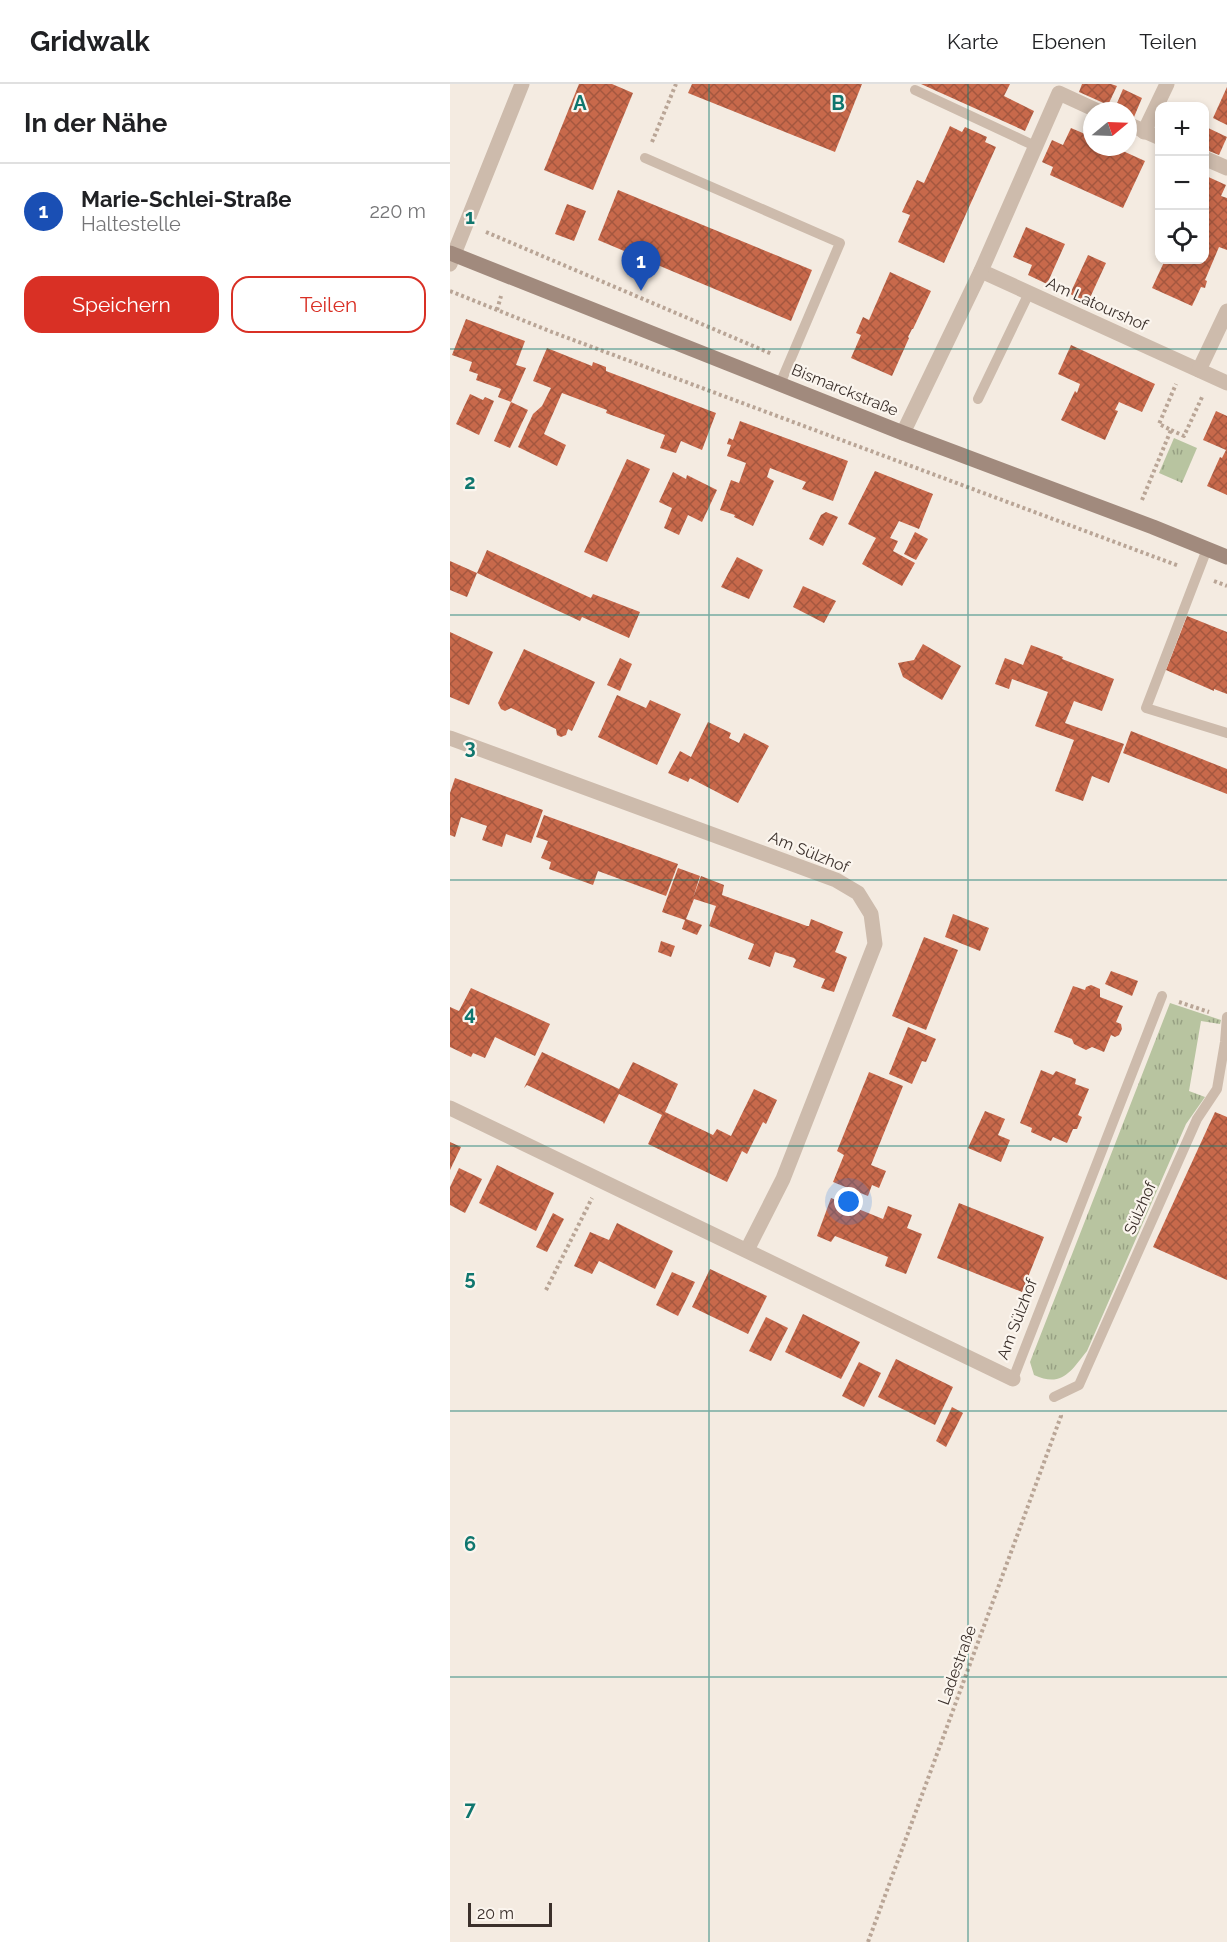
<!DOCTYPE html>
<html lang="de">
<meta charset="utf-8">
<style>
body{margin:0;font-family:Raleway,sans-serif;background:#f2f2f2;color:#202124}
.controls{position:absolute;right:18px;top:18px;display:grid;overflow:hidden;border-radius:12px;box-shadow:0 3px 9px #0003}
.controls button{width:54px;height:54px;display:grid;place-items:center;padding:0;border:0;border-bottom:2px solid #e0e0e0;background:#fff;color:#202124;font:30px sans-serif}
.compass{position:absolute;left:633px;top:18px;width:54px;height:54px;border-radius:50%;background:#fff;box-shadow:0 3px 9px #0003;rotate:71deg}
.scale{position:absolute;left:18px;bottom:15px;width:84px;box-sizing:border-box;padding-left:6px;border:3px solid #3b302b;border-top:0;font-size:16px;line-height:21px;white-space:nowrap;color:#3b302b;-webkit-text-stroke:4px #fbf5ee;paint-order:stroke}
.you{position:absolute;left:399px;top:1118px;width:21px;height:21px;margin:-15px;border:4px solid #fff;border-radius:50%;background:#1a73e8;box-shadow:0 0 0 9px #1a73e833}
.badge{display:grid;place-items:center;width:39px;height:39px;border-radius:50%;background:#d93025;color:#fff;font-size:20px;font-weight:700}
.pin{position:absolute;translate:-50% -50px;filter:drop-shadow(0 2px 3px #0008)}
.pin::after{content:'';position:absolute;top:32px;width:21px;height:18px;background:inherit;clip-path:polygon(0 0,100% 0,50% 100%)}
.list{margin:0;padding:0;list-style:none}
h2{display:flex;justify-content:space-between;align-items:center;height:78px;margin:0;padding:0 24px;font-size:26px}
h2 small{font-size:20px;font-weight:400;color:#757577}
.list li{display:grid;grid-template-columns:39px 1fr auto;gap:18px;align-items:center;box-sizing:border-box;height:96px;padding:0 24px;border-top:2px solid #e0e0e0}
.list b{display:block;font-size:22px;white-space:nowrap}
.list p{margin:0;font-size:20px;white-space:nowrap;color:#757577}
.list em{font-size:20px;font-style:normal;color:#757577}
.actions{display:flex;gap:12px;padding:18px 24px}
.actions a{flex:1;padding:14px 0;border:2px solid #d93025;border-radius:18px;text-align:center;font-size:21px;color:#d93025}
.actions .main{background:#d93025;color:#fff}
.icon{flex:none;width:33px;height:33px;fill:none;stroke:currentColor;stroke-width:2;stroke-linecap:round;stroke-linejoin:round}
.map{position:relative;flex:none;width:777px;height:1858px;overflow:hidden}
header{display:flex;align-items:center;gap:36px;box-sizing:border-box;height:84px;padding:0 30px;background:#fff;border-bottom:2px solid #e0e0e0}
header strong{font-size:28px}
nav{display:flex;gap:33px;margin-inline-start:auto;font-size:21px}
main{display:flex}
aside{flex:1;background:#fff}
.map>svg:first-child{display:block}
.grass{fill:url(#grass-tufts)}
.building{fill:url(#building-cross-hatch)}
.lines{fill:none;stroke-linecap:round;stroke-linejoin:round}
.path{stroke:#b9a596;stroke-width:4;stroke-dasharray:3 3;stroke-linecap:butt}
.lane{stroke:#cdbbac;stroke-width:10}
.street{stroke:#cdbbac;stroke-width:15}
.secondary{stroke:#a18a7d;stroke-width:15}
.grid{fill:none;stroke:#0f766e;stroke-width:1.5;stroke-opacity:0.55}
.labels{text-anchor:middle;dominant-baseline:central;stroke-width:4.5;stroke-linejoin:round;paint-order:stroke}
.street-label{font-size:16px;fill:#3b302b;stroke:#fbf5ee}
.grid-label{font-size:20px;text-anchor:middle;font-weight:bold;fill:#0f766e;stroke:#fbf5ee;stroke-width:4.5;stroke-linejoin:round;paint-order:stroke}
</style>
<header>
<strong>Gridwalk</strong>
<nav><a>Karte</a><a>Ebenen</a><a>Teilen</a></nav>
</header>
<main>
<aside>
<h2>In der Nähe<small></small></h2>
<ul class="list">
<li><span class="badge" style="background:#1a4fb4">1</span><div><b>Marie-Schlei-Straße</b><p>Haltestelle</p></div><em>220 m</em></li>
</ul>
<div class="actions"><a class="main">Speichern</a><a>Teilen</a></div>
</aside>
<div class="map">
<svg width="777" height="1858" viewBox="0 0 777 1858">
<defs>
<pattern id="grass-tufts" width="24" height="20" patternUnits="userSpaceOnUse" patternTransform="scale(1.5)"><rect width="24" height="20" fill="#b8c4a0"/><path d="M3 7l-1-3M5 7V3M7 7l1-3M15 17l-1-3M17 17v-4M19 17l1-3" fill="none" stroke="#97a083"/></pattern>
<pattern id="building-cross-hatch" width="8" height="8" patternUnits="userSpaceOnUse" patternTransform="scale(1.5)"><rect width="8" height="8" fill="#c8694b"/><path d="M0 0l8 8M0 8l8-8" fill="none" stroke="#a4573f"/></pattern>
</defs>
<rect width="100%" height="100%" fill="#f4ebe1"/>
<g class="grass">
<path d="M724,354L747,364L732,399L709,389Z"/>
<path d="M720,919L771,936L770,940L751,937L739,1007L755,1013L736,1040L637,1267C621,1287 612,1304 584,1291L580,1278Z"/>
</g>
<g class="building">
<path d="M129,0H162L183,9L143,106L94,86Z"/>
<path d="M242,0H412L385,68L238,9Z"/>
<path d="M471,0H560L554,12L584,27L575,47Z"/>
<path d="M632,0H661L667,2L658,21L629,8Z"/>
<path d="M777,3V41L763,34Z"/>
<path d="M673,5L692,14L684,33L678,30V27L665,24Z"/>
<path d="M500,42L512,48L515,43L537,53L535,58L546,63L494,179L448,158L460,131L452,128L467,96L474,99Z"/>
<path d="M754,42L777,53L769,71L754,65Z"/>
<path d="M621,44L642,53V63H664L695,77L673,124L600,91L603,83L592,78L602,56L613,61Z"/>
<path d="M754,91L776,101L771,112L777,114V166L769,163L755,196L757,197L755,204L751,203L742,222L702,204L715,176H754V108L756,105L754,104Z"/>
<path d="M168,106L362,186L341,237L148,156Z"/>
<path d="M117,120L136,127L124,157L105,150Z"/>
<path d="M576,143L615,160L597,200L578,191L582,181L563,173Z"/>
<path d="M638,171L656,179L638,218L620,210Z"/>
<path d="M440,188L481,207L463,245H462L458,253L459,254L442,292L401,274L411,251L406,249L413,233L419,236Z"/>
<path d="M16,235L75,257L66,281L76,284L61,318L48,313L51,305L26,296L28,290L19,287L22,278L2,271Z"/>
<path d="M621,261L705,300L692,328L669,318L665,326L668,327L655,356L611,336L625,307L627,309L630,300L608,290Z"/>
<path d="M97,264L142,282L143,278L156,283V287L266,329L252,366L231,357L226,369L210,364L215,351L156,329L157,326L112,309L94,350L116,361L107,382L68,363L83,330L92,322L101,304L83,297Z"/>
<path d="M20,310L33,316L35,313L44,317L29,351L6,340Z"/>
<path d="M61,318L78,326L60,364L44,357Z"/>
<path d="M766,327L777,332V411L757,402L770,373L772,374L776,366L753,356Z"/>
<path d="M290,337L398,377L383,417L352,405L356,398L320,384L317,393L324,397L303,442L284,433L285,431L270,426L281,396L289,399L296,379L277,372L281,361L277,360L279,354L283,356Z"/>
<path d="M177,375L200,385L157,478L134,468Z"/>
<path d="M425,387L483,410L469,445L449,437L440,454L448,457L443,467L465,479L452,502L412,480L426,454L398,440Z"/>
<path d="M223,388L236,395L237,391L267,406L252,438L238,431L229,451L214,444L222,424L209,418Z"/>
<path d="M376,428L388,433L373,462L359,455L371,431Z"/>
<path d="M465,448L478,455L466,476L454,470Z"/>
<path d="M37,466L141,514L143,510L190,528L179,554L132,533L130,537L27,489L17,513L0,506V477L27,489Z"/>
<path d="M287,473L313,486L299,515L271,503Z"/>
<path d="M353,502L386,517L374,539L343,523Z"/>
<path d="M737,532L777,548V610L764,605V607L716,586Z"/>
<path d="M0,548L43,568L19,621L0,613Z"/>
<path d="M473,560L511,582L492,616L453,593L448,579L464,576Z"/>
<path d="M581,561L613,573L612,575L664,595L652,627L624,617L615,639L674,660L659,699L642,692L633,717L605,707L624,656L585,642L598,608L562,595L559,605L545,600L555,574L573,581Z"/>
<path d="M74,565L145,598L122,647L118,645L116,651L111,653L107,651L106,645L61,624L55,627L51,625L48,619Z"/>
<path d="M170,574L182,580L170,607L157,601Z"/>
<path d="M167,611L196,624L200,616L231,630L207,681L148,653Z"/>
<path d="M258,638L281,649L279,654L289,659L294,649L319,662L288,719L240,694L238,698L218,689L230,667L241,673Z"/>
<path d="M681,647L777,685V710L673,669Z"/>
<path d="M5,694L93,726L81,759L56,750L52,763L32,756L37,742L11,733L5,753L0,751V709Z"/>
<path d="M94,731L228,780L216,812L148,787L143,801L99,785L101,778L91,774L98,757L86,753Z"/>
<path d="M228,784L250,792L243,814L251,792L274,801L272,811L357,842H359L361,835L393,848L385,868L397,873L384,908L371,904L375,895L343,883L346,876L344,874L325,868L320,883L298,875L304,860L259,842L266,822L244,815L236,835L252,841L247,851L232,845L235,836L212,828Z"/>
<path d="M503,830L539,844L530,867L495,853Z"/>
<path d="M474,853L508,866L476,946L442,932Z"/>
<path d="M211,857L225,862L221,873L208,868Z"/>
<path d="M661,887L688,897L682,912L655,900Z"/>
<path d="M641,901L650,905V913L673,922L666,938L671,940L672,945L669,951L665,953L661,951L654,968L642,963L636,966L624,960L622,955L604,948L623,902L635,906L636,903Z"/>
<path d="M21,904L100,940L85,972L45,953L35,974L23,969L21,973L0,963V923L9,927Z"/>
<path d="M458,943L486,955L476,978L472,977L462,1000L439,990Z"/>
<path d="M92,968L169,1005L183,978L206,989L228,1000L215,1028L263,1051L267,1045L281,1052L304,1005L327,1016L316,1040L313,1038L297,1070L292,1067L277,1098L198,1060L212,1031L169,1010L154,1040L153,1038L77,1001L74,1004Z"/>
<path d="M591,986L603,991L606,987L626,995L625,1000L639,1005L628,1031L632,1033L627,1045H623L617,1059L603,1053L601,1057L581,1048L582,1044L570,1039Z"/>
<path d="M419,988L453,1002L421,1081L436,1087L429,1104L422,1101L418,1112L383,1098L394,1071L387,1067Z"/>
<path d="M535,1027L555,1035L548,1051L560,1056L551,1078L518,1064Z"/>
<path d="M765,1028L777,1033V1196L703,1163Z"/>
<path d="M0,1058L11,1063L0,1086Z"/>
<path d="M47,1081L104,1109L86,1147L29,1119Z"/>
<path d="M9,1084L32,1095L15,1129L0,1121V1103Z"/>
<path d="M381,1114L433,1135L438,1122L462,1131L457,1144L472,1150L456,1190L435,1182L438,1173L385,1152L381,1158L367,1152Z"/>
<path d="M509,1119L594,1153L572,1208L487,1174Z"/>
<path d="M103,1129L114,1135L97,1168L86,1163Z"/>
<path d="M167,1139L223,1167L205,1205L149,1177L142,1190L124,1182L140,1148L159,1156Z"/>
<path d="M260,1185L317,1212L298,1250L242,1223Z"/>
<path d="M222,1188L245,1198L228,1232L206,1221Z"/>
<path d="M353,1230L410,1258L391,1295L335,1268Z"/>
<path d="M316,1233L338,1244L321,1277L299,1267Z"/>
<path d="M446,1275L503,1303L485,1341L428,1313Z"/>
<path d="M409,1278L431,1289L414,1323L392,1312Z"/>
<path d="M502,1323L513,1329L496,1363L486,1357Z"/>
</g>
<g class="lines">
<g class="path">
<path d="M202,58L226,0"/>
<path d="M36,148L322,270"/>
<path d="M0,207L102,248L729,482"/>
<path d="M47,226L51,212"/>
<path d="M721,346L734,352L753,311"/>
<path d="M692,416L721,346L709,340L726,300"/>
<path d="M764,497L777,502"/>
<path d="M729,918L759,928"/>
<path d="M96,1206L142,1114"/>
<path d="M418,1858L611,1332L610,1329"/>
</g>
<g class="lane">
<path d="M465,6L585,62"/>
<path d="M195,74L390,159L330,300"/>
<path d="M528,315L579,209"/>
<path d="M757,465L696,624L777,649"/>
<path d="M563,1295L712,912"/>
<path d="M604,1313L629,1301L747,1035L767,1005L775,958L777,933"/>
</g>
<g class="street">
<path d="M648,27L609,9L531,187L777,299"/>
<path d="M678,40L710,54"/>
<path d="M694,48L717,0"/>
<path d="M754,74L777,84"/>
<path d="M0,180L72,0"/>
<path d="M749,286L777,227"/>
<path d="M453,349L531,187"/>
<path d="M0,654L386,796L408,809L421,830L425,860L333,1095L297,1166"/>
<path d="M0,1024L563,1295"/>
</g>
<path class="secondary" d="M0,169L453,349L703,443L777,473"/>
</g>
<path class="grid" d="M259,0V1858M518,0V1858M0,265H777M0,531H777M0,796H777M0,1062H777M0,1327H777M0,1593H777"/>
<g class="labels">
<g class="street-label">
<text transform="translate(647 220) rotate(24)">Am Latourshof</text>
<text transform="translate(395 306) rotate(22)">Bismarckstraße</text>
<text transform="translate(359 768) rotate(22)">Am Sülzhof</text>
<text transform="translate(690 1124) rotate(-66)">Sülzhof</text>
<text transform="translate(567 1235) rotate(-69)">Am Sülzhof</text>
<text transform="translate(507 1581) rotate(-70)">Ladestraße</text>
</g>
</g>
<g class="grid-label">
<text x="130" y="26">A</text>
<text x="388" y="26">B</text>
<text x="20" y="140">1</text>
<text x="20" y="405">2</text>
<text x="20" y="670">3</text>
<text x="20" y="936">4</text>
<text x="20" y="1201">5</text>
<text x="20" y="1467">6</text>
<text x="20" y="1732">7</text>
</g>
</svg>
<div class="controls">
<button>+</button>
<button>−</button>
<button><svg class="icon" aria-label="locate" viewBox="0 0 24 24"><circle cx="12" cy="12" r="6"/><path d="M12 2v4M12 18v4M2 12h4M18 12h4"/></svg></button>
</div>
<svg class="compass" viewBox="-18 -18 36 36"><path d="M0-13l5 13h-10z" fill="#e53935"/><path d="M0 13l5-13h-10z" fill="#757577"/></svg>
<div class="scale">20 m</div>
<div class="you"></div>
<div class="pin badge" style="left:191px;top:207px;background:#1a4fb4">1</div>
</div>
</main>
